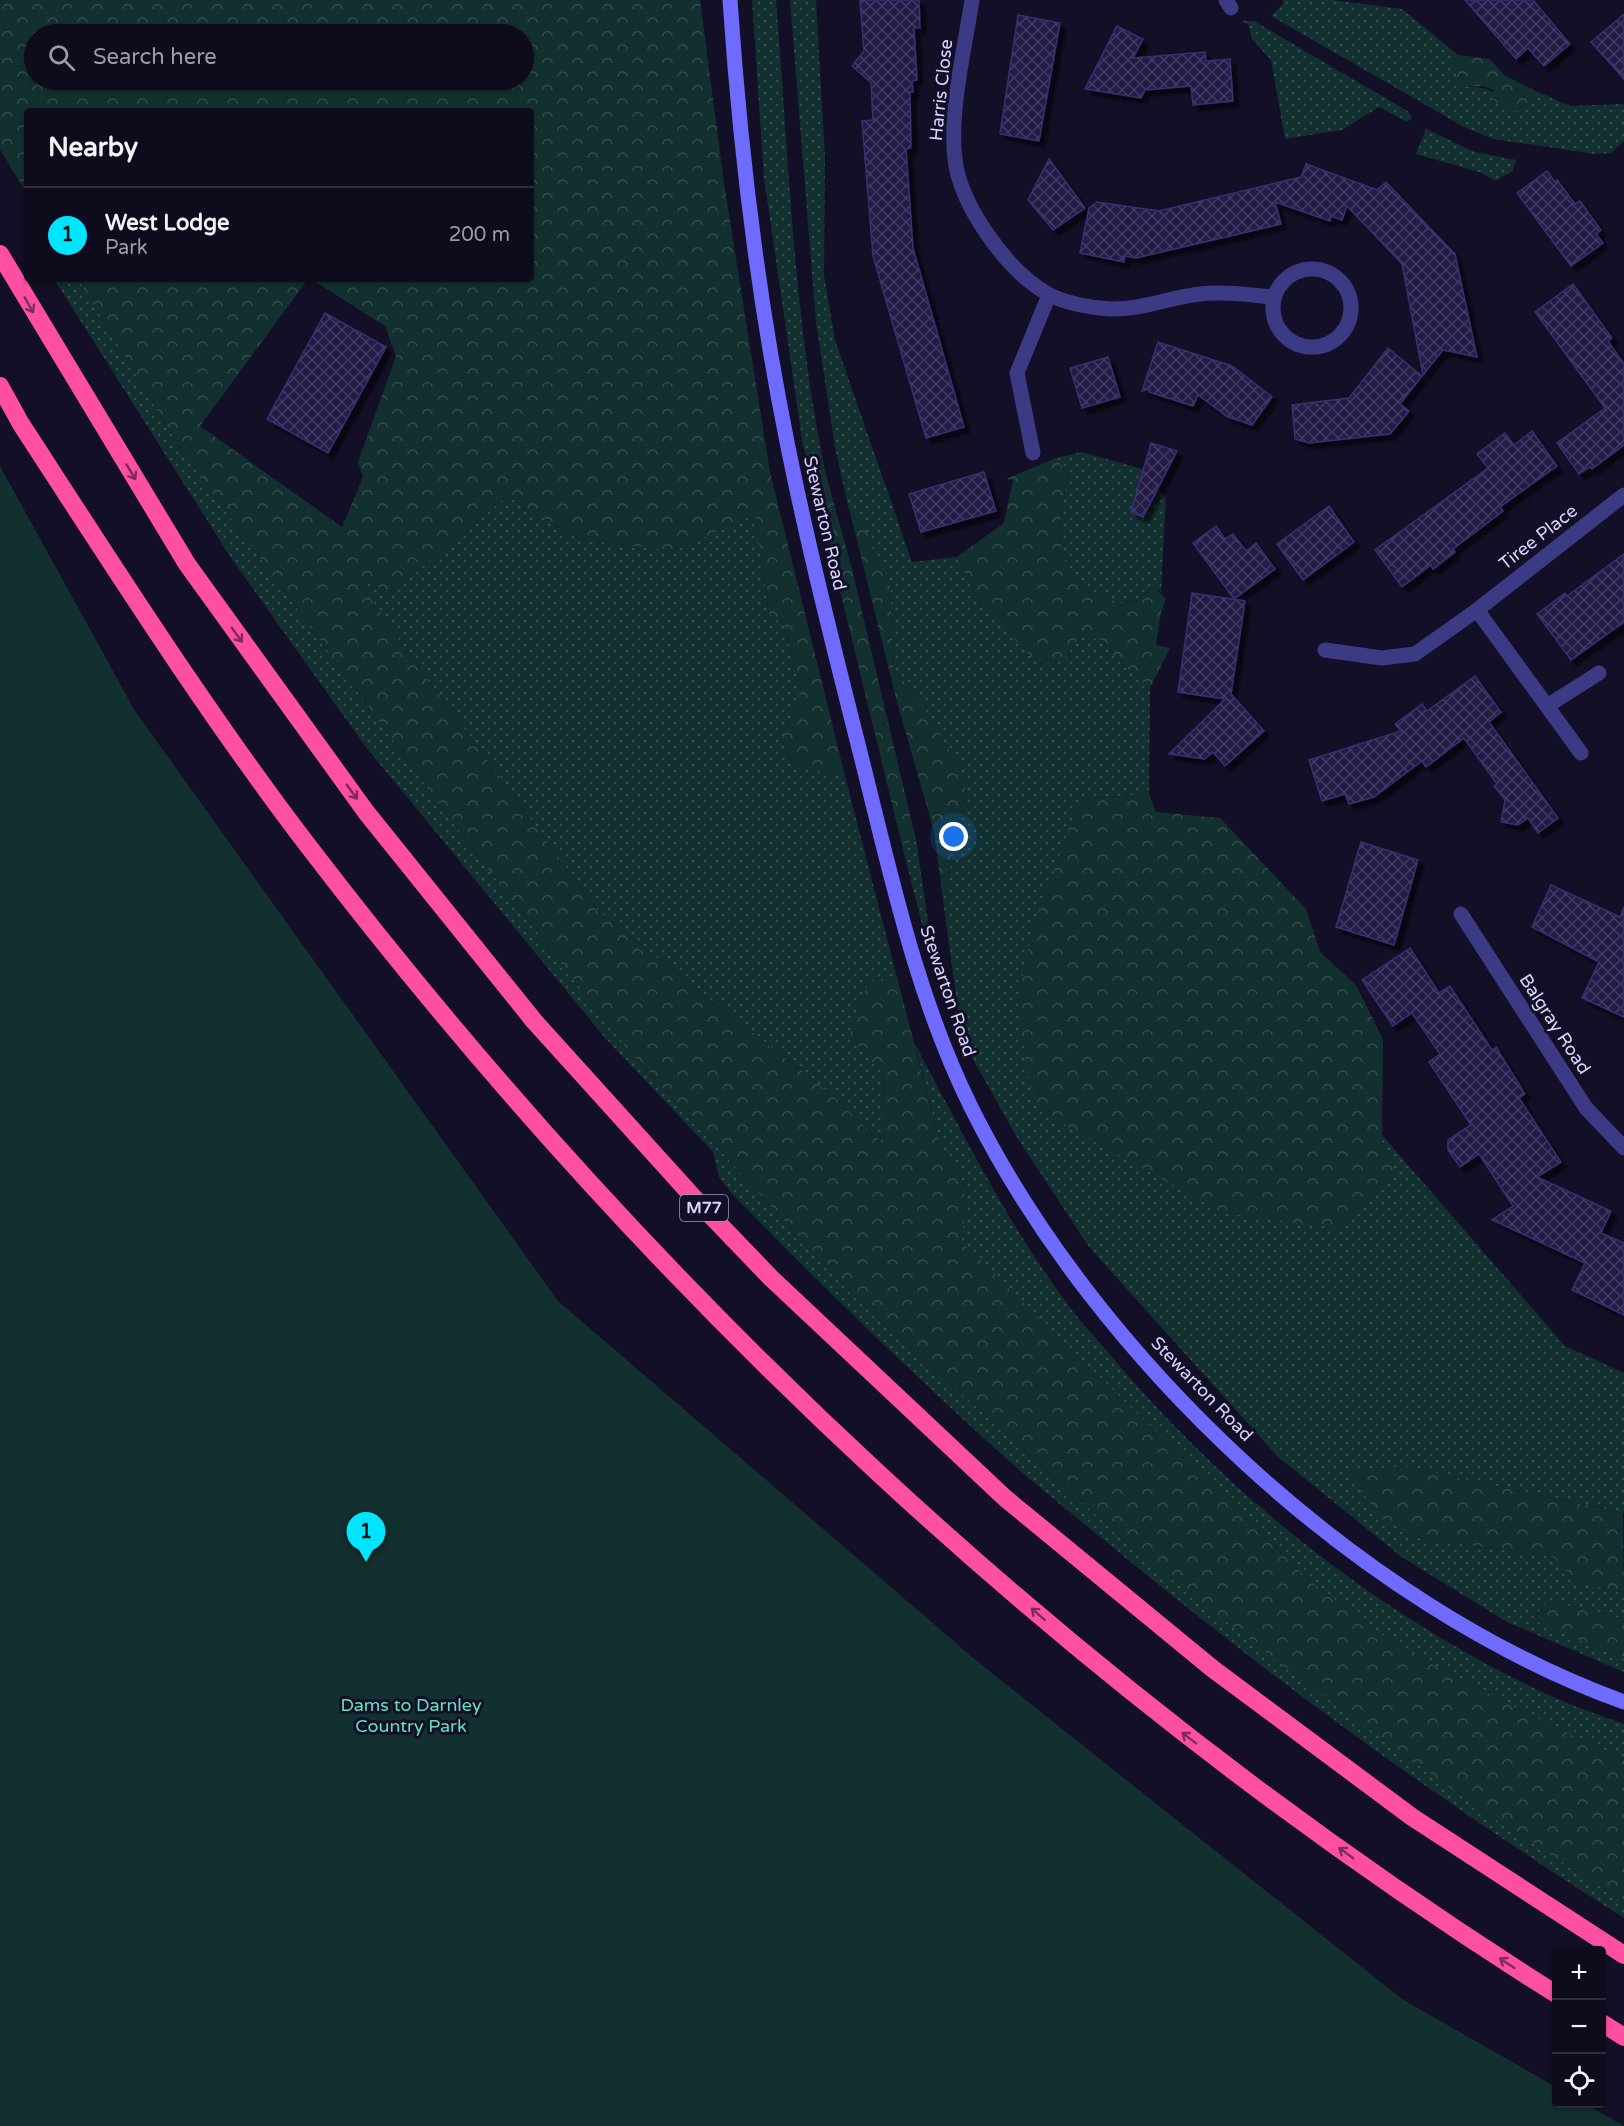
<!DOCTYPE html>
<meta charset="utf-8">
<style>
body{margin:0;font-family:"Varela Round",sans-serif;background:#1c1929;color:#f1f3f6}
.controls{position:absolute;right:18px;bottom:18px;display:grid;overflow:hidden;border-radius:6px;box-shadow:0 2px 4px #0004}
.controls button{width:54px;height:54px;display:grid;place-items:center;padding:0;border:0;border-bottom:2px solid #2e2b3b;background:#0e0b1c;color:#f1f3f6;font:30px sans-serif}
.you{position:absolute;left:954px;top:837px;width:21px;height:21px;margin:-15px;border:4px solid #fff;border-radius:50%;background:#1a73e8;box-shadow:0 0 0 9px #1a73e833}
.badge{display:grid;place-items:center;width:39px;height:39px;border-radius:50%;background:#00e5ff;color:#111;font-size:20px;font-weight:700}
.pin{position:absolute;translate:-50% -50px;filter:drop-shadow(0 2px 3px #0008)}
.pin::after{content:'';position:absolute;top:32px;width:21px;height:18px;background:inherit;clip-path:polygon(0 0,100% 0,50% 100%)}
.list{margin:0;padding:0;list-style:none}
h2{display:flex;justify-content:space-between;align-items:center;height:78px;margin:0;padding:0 24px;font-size:26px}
h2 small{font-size:20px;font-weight:400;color:#9b9ba3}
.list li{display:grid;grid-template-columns:39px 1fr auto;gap:18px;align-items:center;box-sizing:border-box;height:96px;padding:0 24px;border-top:2px solid #2e2b3b}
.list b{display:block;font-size:22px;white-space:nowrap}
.list p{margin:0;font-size:20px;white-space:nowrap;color:#9b9ba3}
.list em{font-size:20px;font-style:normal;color:#9b9ba3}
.icon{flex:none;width:33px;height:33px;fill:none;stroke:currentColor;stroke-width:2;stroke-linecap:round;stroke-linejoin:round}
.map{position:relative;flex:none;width:1624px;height:2126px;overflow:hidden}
.search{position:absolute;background:#0e0b1c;box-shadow:0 2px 4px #0004;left:24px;top:24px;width:510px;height:66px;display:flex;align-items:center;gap:15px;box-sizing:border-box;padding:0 21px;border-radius:33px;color:#9b9ba3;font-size:22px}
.panel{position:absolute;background:#0e0b1c;box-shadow:0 2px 4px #0004;left:24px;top:108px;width:510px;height:174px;border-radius:6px}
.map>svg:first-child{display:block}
.grass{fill:url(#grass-dots)}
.forest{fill:url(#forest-crowns);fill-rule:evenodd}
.park{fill:#12302f}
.building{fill:url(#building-cross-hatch);stroke:#3b2d73;stroke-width:1.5;filter:url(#shadow)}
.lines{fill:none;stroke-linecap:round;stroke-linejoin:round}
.minor{stroke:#3d3a85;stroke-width:15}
.secondary{stroke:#6f6bff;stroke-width:15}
.motorway{stroke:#ff4fa3;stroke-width:18}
.oneway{stroke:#7d2c5e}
.labels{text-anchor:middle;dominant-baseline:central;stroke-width:6;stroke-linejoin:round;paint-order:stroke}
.shield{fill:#130f26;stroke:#9e99be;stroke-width:1.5}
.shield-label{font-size:16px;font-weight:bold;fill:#d9d4ff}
.street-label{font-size:18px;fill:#d9d4ff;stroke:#130f26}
.park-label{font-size:18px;fill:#5fe0c0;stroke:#130f26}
</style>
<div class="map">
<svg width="1624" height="2126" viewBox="0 0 1624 2126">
<defs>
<pattern id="grass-dots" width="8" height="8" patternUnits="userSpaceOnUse" patternTransform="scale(1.5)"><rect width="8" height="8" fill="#12302f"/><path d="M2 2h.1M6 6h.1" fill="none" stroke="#344d4e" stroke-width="1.8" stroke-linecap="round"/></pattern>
<pattern id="forest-crowns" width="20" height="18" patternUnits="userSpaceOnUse" patternTransform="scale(1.5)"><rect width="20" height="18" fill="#12302f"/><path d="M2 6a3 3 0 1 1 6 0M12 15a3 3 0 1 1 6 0" fill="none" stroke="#344d4e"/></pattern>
<pattern id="building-cross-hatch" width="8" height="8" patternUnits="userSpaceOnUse" patternTransform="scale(1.5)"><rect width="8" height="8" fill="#241b47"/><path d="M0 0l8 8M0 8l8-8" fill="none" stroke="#433b63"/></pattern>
<filter id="shadow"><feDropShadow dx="5.5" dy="5.5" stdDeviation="1.5" flood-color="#0009"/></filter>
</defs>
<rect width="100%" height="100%" fill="#130f26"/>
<g class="grass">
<path d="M752,0H776C789,158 793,319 826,475L813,479L803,446L764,178Z"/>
<path d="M790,0H816L825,157L824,275L835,340L912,562L957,557L981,606L1063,660L1081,636L1102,640L1117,660L1150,688L1149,794L1080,799L1394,1170L1382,1135L1565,1346L1624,1373V1513L1403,1466L1418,1538L1553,1557L1576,1581L1624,1593V1619L1549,1601L1532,1619L1624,1659V1672L1507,1622L1403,1558L1278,1457L1089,1247L1018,1139L962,1040L943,900L964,810L913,689L894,673L890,582L848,506L835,447L816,322Z"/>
<path d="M1283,0H1333L1402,9L1458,55L1453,63L1465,87C1492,86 1500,96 1520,112L1536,91L1570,106L1624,104V141L1611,153L1595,154L1493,139L1464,127L1271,16L1283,4Z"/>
<path d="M1241,21H1254L1409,112L1412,118L1407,122L1379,107L1342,130L1285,139L1271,60L1252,39L1248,24Z"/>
<path d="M1426,129L1475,152L1516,160L1513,171L1495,181L1482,173L1416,154Z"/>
<path d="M54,279H78L182,451L459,831L626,1047L851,1294L1146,1560L1476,1807L1624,1902V1918C1452,1809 1289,1692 1132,1563C1090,1528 1047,1495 1007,1459C912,1374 821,1285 732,1194L719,1177L713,1152L606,1039L365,746L231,558Z"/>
<path d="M1082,452L1142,469L1166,498L1161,592L1154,587C1148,591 1141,598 1134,600C1110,609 1072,582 1064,558C1055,532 1063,502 1068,475L1056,458Z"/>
<path d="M507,496L579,539L673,551L755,514L769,614L784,625L801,690L782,741L794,766L845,776L897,977L869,980L884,1074L882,1143L832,1095L599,912L401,643L355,576L391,593Z"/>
<path d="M916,840L938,988L902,845Z"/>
<path d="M915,1044C961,1130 1005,1219 1063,1298C1079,1321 1100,1342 1118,1364C1237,1503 1386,1620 1553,1697C1576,1707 1600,1715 1624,1724V1759L1524,1712L1396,1645L1311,1582L961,1243L965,1201L961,1176L941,1147Z"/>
</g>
<g class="forest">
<path d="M0,0H700L724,183L770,472L845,776L794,766L782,740L801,690L784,625L769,614L755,515L673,551L579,539L507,496L391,593L356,577L401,643L599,912L832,1095L881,1142L884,1074L849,1036L869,980L897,977L941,1147L961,1176L965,1201L962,1243L1311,1582L1396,1645L1524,1712L1624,1759V1902L1476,1807L1299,1678L1146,1560L851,1294L626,1047L459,831L182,451L78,279H308L200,426L342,527L363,477L358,462L396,356L385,326L311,279H531V111H27V194L0,149ZM34,34H524V80H34Z"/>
<path d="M1458,55L1490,59L1504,75L1536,91L1520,112L1505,110L1494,100L1493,90L1483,86L1465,87L1457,78L1453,63Z"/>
<path d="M1056,458L1068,475C1063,502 1055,532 1064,558C1072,582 1110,609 1135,600C1141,598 1148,591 1154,587L1166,599L1161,613L1156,645L1170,648L1150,688L1117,660L1102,640L1081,636L1063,660L1040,665L981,606L957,557L1004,523L1013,480L1006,479Z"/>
<path d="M826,475L851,565L916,840L902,845L813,480Z"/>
<path d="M848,504L867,532L890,582L894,673L913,689L966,778L964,810L943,900L934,831L897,702Z"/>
<path d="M1149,794L1156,812L1220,818L1306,909L1320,952L1356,985L1383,1039L1382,1135L1394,1170L1344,1229L1223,1213L1038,1110L1028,1075L1018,1000L1032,929L1080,799Z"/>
<path d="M1403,1466L1623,1513L1624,1593L1576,1581L1553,1557L1419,1538L1381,1518L1347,1472Z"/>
<path d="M1549,1601L1624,1619V1659L1532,1620Z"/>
</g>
<path class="park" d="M0,466L135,711L558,1301L978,1662L1402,1999L1556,2087V2104H1586L1624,2126H0Z"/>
<g class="building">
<path d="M860,0H919L920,28H914L917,80L912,81L913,92H910L911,148L906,149L913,248L964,427L926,438L873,256L862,121L873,120L871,83L852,66L864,51Z"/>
<path d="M1465,0H1533L1570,44L1544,66L1528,48L1516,59Z"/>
<path d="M1624,14V79L1591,42Z"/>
<path d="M1018,15L1060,23L1039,141L1000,134Z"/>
<path d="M1117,26L1143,39L1133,58L1205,52L1206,61L1230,59L1233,101L1193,105L1191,86L1145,90L1141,98L1085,89Z"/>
<path d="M1049,159L1085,208L1053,230L1028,200Z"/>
<path d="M1306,164L1377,190L1386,182L1455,254L1477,357L1443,350L1423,375L1402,264L1347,206L1342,220L1331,216L1330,221L1275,202L1281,224L1136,258L1125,256L1124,262L1080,253L1089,208L1097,202L1159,211L1301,177Z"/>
<path d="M1547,171L1555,182L1557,180L1575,204L1580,201L1601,230L1596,234L1603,243L1571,266L1517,193Z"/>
<path d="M1573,284L1612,338L1608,341L1624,364V445L1592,469L1590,467L1579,474L1557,443L1605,408L1535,312Z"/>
<path d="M325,313L386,347L328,453L267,419Z"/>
<path d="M1158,342L1232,366L1272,397L1252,425L1228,417L1198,395L1193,406L1149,392L1150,389L1142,391Z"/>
<path d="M1388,348L1422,376L1400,404L1409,411L1390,434L1309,443L1295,439L1292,405L1349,398Z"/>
<path d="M1108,357L1120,397L1082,408L1070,368Z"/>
<path d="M1532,431L1557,466L1500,507L1503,511L1453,549L1455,552L1433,569L1431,565L1402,587L1375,550L1488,468L1477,454L1505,433L1514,445Z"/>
<path d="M1151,443L1177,451L1143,517L1131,512Z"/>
<path d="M984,472L996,511L921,532L909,494Z"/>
<path d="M1329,506L1354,542L1303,580L1277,544Z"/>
<path d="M1216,526L1225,539L1233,534L1246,551L1256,543L1275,569L1234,599L1193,543Z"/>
<path d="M1624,554V622L1571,660L1537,614L1565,593L1567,596Z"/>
<path d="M1192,593L1245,601L1231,694L1264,731L1225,766L1213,752L1205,759L1169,754L1225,699L1178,692Z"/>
<path d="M1475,676L1501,712L1489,722L1558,818L1538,833L1528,818L1518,825L1501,822L1505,800L1494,786L1497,784L1464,738L1426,767L1422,761L1374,797L1349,804L1345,794L1322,801L1309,760L1401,731L1395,724L1422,704L1427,711Z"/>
<path d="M1361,842L1418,860L1394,945L1336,927Z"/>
<path d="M1551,885L1620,917L1624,907V1017L1582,998L1599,962L1532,927Z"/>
<path d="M1410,948L1439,993L1450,986L1492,1050L1496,1047L1525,1094L1519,1098L1561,1162L1537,1177L1611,1211L1601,1233L1624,1243V1315L1572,1290L1585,1263L1492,1220L1513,1206L1479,1154L1460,1167L1448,1150V1140L1471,1125L1429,1062L1440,1054L1412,1013L1393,1026L1362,980Z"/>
</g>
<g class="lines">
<g class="minor">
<path d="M972,0C965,47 949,112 955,159C960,205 1007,271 1048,294C1064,303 1092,308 1110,309C1141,310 1171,297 1200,294C1225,291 1249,295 1273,297"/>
<path d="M1226,0L1231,8"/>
<circle cx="1312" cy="308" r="39"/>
<path d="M1033,453L1017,373L1049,295"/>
<path d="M1477,610L1581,753"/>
<path d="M1325,650L1382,658L1415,654L1477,610L1624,495"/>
<path d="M1547,706L1599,673"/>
<path d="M1461,914L1586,1108L1624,1148"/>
</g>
<path class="secondary" d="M730,0C740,150 758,299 788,447C809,551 835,653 861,756C891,875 916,996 971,1107C1096,1359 1359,1606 1624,1702"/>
<g class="motorway">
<path d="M0,254L187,564L366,812L534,1021L695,1199L771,1278L1005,1498L1213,1669L1412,1817L1624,1955"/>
<path d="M0,386L21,424C114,567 205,711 309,847C654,1298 1076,1692 1556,1994"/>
<path d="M1602,2023L1624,2037"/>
</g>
</g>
<defs><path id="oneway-shaft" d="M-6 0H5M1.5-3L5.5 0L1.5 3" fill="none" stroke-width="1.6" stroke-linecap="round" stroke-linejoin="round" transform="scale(1.5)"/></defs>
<g class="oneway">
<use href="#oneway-shaft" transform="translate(29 305) rotate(60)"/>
<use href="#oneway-shaft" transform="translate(131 472) rotate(59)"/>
<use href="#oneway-shaft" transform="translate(237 635) rotate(54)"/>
<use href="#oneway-shaft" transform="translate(352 792) rotate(54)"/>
<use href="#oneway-shaft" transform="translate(1038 1614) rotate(-139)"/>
<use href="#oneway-shaft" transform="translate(1189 1738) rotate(-143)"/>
<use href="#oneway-shaft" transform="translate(1346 1853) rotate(-144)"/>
<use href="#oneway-shaft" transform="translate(1507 1963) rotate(-147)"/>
</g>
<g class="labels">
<rect class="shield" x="680" y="1195" width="48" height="26" rx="4.5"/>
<g class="shield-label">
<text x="704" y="1208">M77</text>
</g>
<g class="street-label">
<text transform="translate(941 90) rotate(-84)">Harris Close</text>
<text transform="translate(825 523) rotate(77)">Stewarton Road</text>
<text transform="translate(1538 537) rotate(-38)">Tiree Place</text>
<text transform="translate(948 991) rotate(71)">Stewarton Road</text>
<text transform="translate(1555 1024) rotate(57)">Balgray Road</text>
<text transform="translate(1202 1389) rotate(46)">Stewarton Road</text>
</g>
<g class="park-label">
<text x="411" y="1705">Dams to Darnley<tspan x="411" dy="21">Country Park</tspan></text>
</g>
</g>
</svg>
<div class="controls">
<button>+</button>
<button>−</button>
<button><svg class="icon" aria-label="locate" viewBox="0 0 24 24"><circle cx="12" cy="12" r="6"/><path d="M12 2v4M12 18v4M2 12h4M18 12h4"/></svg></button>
</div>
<div class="you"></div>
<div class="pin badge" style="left:366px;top:1562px">1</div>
<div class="search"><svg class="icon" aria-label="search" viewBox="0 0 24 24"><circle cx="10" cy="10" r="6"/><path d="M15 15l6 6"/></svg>Search here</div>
<section class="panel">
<h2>Nearby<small></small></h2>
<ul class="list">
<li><span class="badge">1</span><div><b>West Lodge</b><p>Park</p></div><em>200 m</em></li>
</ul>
</section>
</div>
